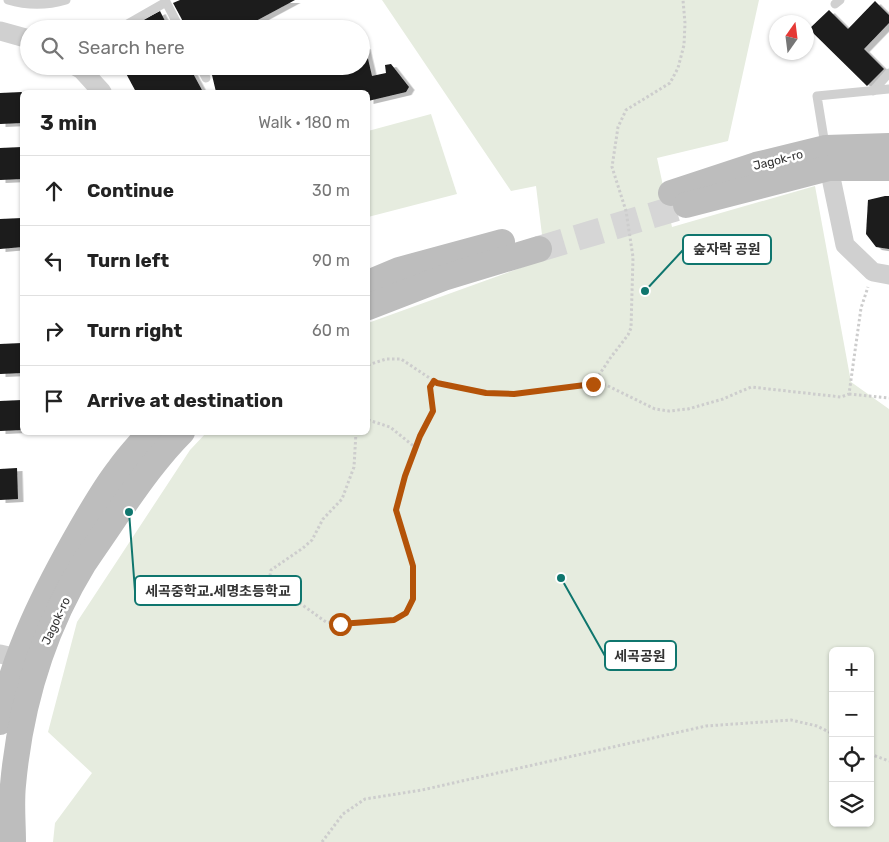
<!DOCTYPE html>
<meta charset="utf-8">
<style>
body{margin:0;font-family:Rubik,"Noto Sans KR",sans-serif;background:#f6f6f6;color:#222}
.controls{position:absolute;right:15px;bottom:15px;display:grid;overflow:hidden;border-radius:8px;box-shadow:0 1px 4px #0004}
.controls button{width:45px;height:45px;display:grid;place-items:center;padding:0;border:0;border-bottom:1px solid #e0e0e0;background:#fff;color:#222;font:25px sans-serif}
.compass{position:absolute;left:769px;top:15px;width:45px;height:45px;border-radius:50%;background:#fff;box-shadow:0 1px 4px #0004;rotate:14deg}
.stop{position:absolute;width:15px;height:15px;margin:-11px;border:4px solid #b45309;border-radius:50%;background:#fff}
.stop.end{background:#b45309;border-color:#fff;box-shadow:0 1px 5px #0008}
.list{margin:0;padding:0;list-style:none}
h2{display:flex;justify-content:space-between;align-items:center;height:65px;margin:0;padding:0 20px;font-size:21px}
h2 small{font-size:16px;font-weight:400;color:#767676}
.list li{display:grid;grid-template-columns:32px 1fr auto;gap:15px;align-items:center;box-sizing:border-box;height:70px;padding:0 20px;border-top:1px solid #e0e0e0}
.list b{display:block;font-size:19px;white-space:nowrap}
.list em{font-size:16px;font-style:normal;color:#767676}
.icon{flex:none;width:28px;height:28px;fill:none;stroke:currentColor;stroke-width:2;stroke-linecap:round;stroke-linejoin:round}
.map{position:relative;flex:none;width:889px;height:842px;overflow:hidden}
.search{position:absolute;background:#fff;box-shadow:0 1px 4px #0004;left:20px;top:20px;width:350px;height:55px;display:flex;align-items:center;gap:12px;box-sizing:border-box;padding:0 18px;border-radius:28px;color:#767676;font-size:19px}
.panel{position:absolute;background:#fff;box-shadow:0 1px 4px #0004;left:20px;top:90px;width:350px;height:345px;border-radius:8px}
.map>svg:first-child{display:block}
.green{fill:#e6ecdf;fill-rule:evenodd}
.building{fill:#1a1a1a;filter:url(#shadow)}
.lines{fill:none;stroke-linecap:round;stroke-linejoin:round}
.secondary-tunnel{stroke:#d6d6d6;stroke-width:26;stroke-dasharray:26 13;stroke-linecap:butt}
.path{stroke:#cdcdcd;stroke-width:3;stroke-dasharray:2.5 2.5;stroke-linecap:butt}
.service{stroke:#d0d0d0;stroke-width:9}
.minor{stroke:#d0d0d0;stroke-width:19}
.secondary{stroke:#bdbdbd;stroke-width:26}
.route{stroke:#b45309;stroke-width:6}
.labels{text-anchor:middle;dominant-baseline:central;stroke-width:5;stroke-linejoin:round;paint-order:stroke}
.street-label{font-size:12px;fill:#333;stroke:#fff}
.leader{fill:none;stroke:#0f766e;stroke-width:2}
.callout-dot{fill:#0f766e;stroke:#fff;stroke-width:2}
.callout{fill:#fff;stroke:#0f766e;stroke-width:2}
.callout-label{font-size:14px;text-anchor:middle;font-weight:bold;fill:#333}
</style>
<div class="map">
<svg width="889" height="842" viewBox="0 0 889 842">
<defs>
<filter id="shadow"><feDropShadow dx="5.5" dy="3" stdDeviation="0" flood-color="#0004"/></filter>
</defs>
<rect width="100%" height="100%" fill="#fff"/>
<g class="green">
<path d="M382,0H759L728,141L657,158L672,227L815,186L851,382L889,409V842H53L55,823L92,773L48,732L77,622L190,450L206,433L368,432V323L545,259L536,186L511,191ZM833,651H870V823H833Z"/>
<path d="M431,114L457,194L368,217V131Z"/>
</g>
<g class="building">
<path d="M180,0H295L241,29H187L173,3Z"/>
<path d="M875,1L889,15V23L864,49L884,69L867,86L809,29L829,10L848,29Z"/>
<path d="M160,11L169,29H126Z"/>
<path d="M365,46L372,76L386,73L385,65L391,64L409,87L406,92L368,101V92H216L212,75L207,66H256L259,72L283,66H361V47Z"/>
<path d="M122,66H189L203,92H136Z"/>
<path d="M22,92V123L0,124V93Z"/>
<path d="M22,147V179L0,180V148Z"/>
<path d="M885,196H889V249L876,247L866,234L868,200Z"/>
<path d="M22,218V247L0,249V219Z"/>
<path d="M22,343V373L0,374V344Z"/>
<path d="M22,400V430L0,431V401Z"/>
<path d="M17,468L18,499L0,500V469Z"/>
</g>
<g class="lines">
<path class="secondary-tunnel" d="M539,249L680,207"/>
<g class="path">
<path d="M368,365L386,359H401L437,383L486,393L514,394L593,384L606,385L655,409L669,411L688,409L723,399L751,387L841,397L849,394L861,308L868,287"/>
<path d="M593,384L611,357L628,335L631,328L633,257L626,211L612,167L618,127L626,110L670,83L678,68L684,45L685,23L683,0"/>
<path d="M849,394L889,398"/>
<path d="M368,420L390,427L416,448"/>
<path d="M356,432L354,467L342,499L323,519L312,540L303,548L271,570L269,581L326,622L341,624L394,620L406,613L413,599V566L396,510L405,476L420,436L433,411L430,387L434,381"/>
<path d="M870,754L889,761"/>
<path d="M322,842L343,814L365,799L422,790L706,726L791,720L817,726L833,734"/>
</g>
<g class="service">
<path d="M8,0C28,6 46,6 66,0"/>
<path d="M835,4L840,0"/>
<path d="M119,29L166,2L180,29"/>
<path d="M200,66L206,78"/>
<path d="M873,91L889,73"/>
<path d="M825,145L817,96L889,89"/>
</g>
<g class="minor">
<path d="M0,31L29,39"/>
<path d="M75,66L82,70L102,92"/>
<path d="M829,168L845,245L873,272L889,275"/>
<path d="M0,654L30,661"/>
</g>
<g class="secondary">
<path d="M671,193L756,165L826,148L889,146"/>
<path d="M686,205L829,168H889"/>
<path d="M368,283L399,270L502,242"/>
<path d="M368,307L443,278L539,249"/>
<path d="M0,722C14,653 46,590 81,529C93,508 105,487 120,468C129,455 140,444 150,432"/>
<path d="M13,842C13,823 11,804 13,785C20,707 43,630 84,563C94,548 104,534 114,519C135,489 156,458 182,432"/>
</g>
</g>
<g class="lines">
<path class="route" d="M340,624L394,620L406,613L413,599V566L396,510L405,476L420,436L433,411L430,387L434,381L437,383L486,393L514,394L593,384"/>
</g>
<g class="labels">
<g class="street-label">
<text transform="translate(778 160) rotate(-14)">Jagok-ro</text>
<text transform="translate(56 621) rotate(-65)">Jagok-ro</text>
</g>
</g>
<path class="leader" d="M645 291L683 250M129 512L135 591M561 578L605 656"/>
<g class="callout-dot">
<circle cx="645" cy="291" r="5"/>
<circle cx="129" cy="512" r="5"/>
<circle cx="561" cy="578" r="5"/>
</g>
<g class="callout">
<rect x="683" y="235" width="88" height="29" rx="5"/>
<rect x="135" y="576" width="166" height="29" rx="5"/>
<rect x="605" y="641" width="71" height="29" rx="5"/>
</g>
<g class="callout-label">
<text x="727" y="254">숲자락 공원</text>
<text x="218" y="596">세곡중학교.세명초등학교</text>
<text x="640" y="661">세곡공원</text>
</g>
</svg>
<div class="controls">
<button>+</button>
<button>−</button>
<button><svg class="icon" aria-label="locate" viewBox="0 0 24 24"><circle cx="12" cy="12" r="6"/><path d="M12 2v4M12 18v4M2 12h4M18 12h4"/></svg></button>
<button><svg class="icon" aria-label="layers" viewBox="0 0 24 24"><path d="M12 4l9 5-9 5-9-5zM3 14l9 5 9-5"/></svg></button>
</div>
<svg class="compass" viewBox="-18 -18 36 36"><path d="M0-13l5 13h-10z" fill="#e53935"/><path d="M0 13l5-13h-10z" fill="#767676"/></svg>
<div class="stop" style="left:340px;top:624px"></div>
<div class="stop end" style="left:593px;top:384px"></div>
<div class="search"><svg class="icon" aria-label="search" viewBox="0 0 24 24"><circle cx="10" cy="10" r="6"/><path d="M15 15l6 6"/></svg>Search here</div>
<section class="panel">
<h2>3 min<small>Walk · 180 m</small></h2>
<ul class="list">
<li><svg class="icon" aria-label="ahead" viewBox="0 0 24 24"><path d="M12 20V5M6 11l6-6 6 6"/></svg><div><b>Continue</b></div><em>30 m</em></li>
<li><svg class="icon" aria-label="left" viewBox="0 0 24 24"><path d="M17 20v-9H6M10 6l-5 5 5 5"/></svg><div><b>Turn left</b></div><em>90 m</em></li>
<li><svg class="icon" aria-label="right" viewBox="0 0 24 24"><path d="M7 20v-9h11M14 6l5 5-5 5"/></svg><div><b>Turn right</b></div><em>60 m</em></li>
<li><svg class="icon" aria-label="arrive" viewBox="0 0 24 24"><path d="M6 21V4h12l-3 4 3 4H6"/></svg><div><b>Arrive at destination</b></div></li>
</ul>
</section>
</div>
